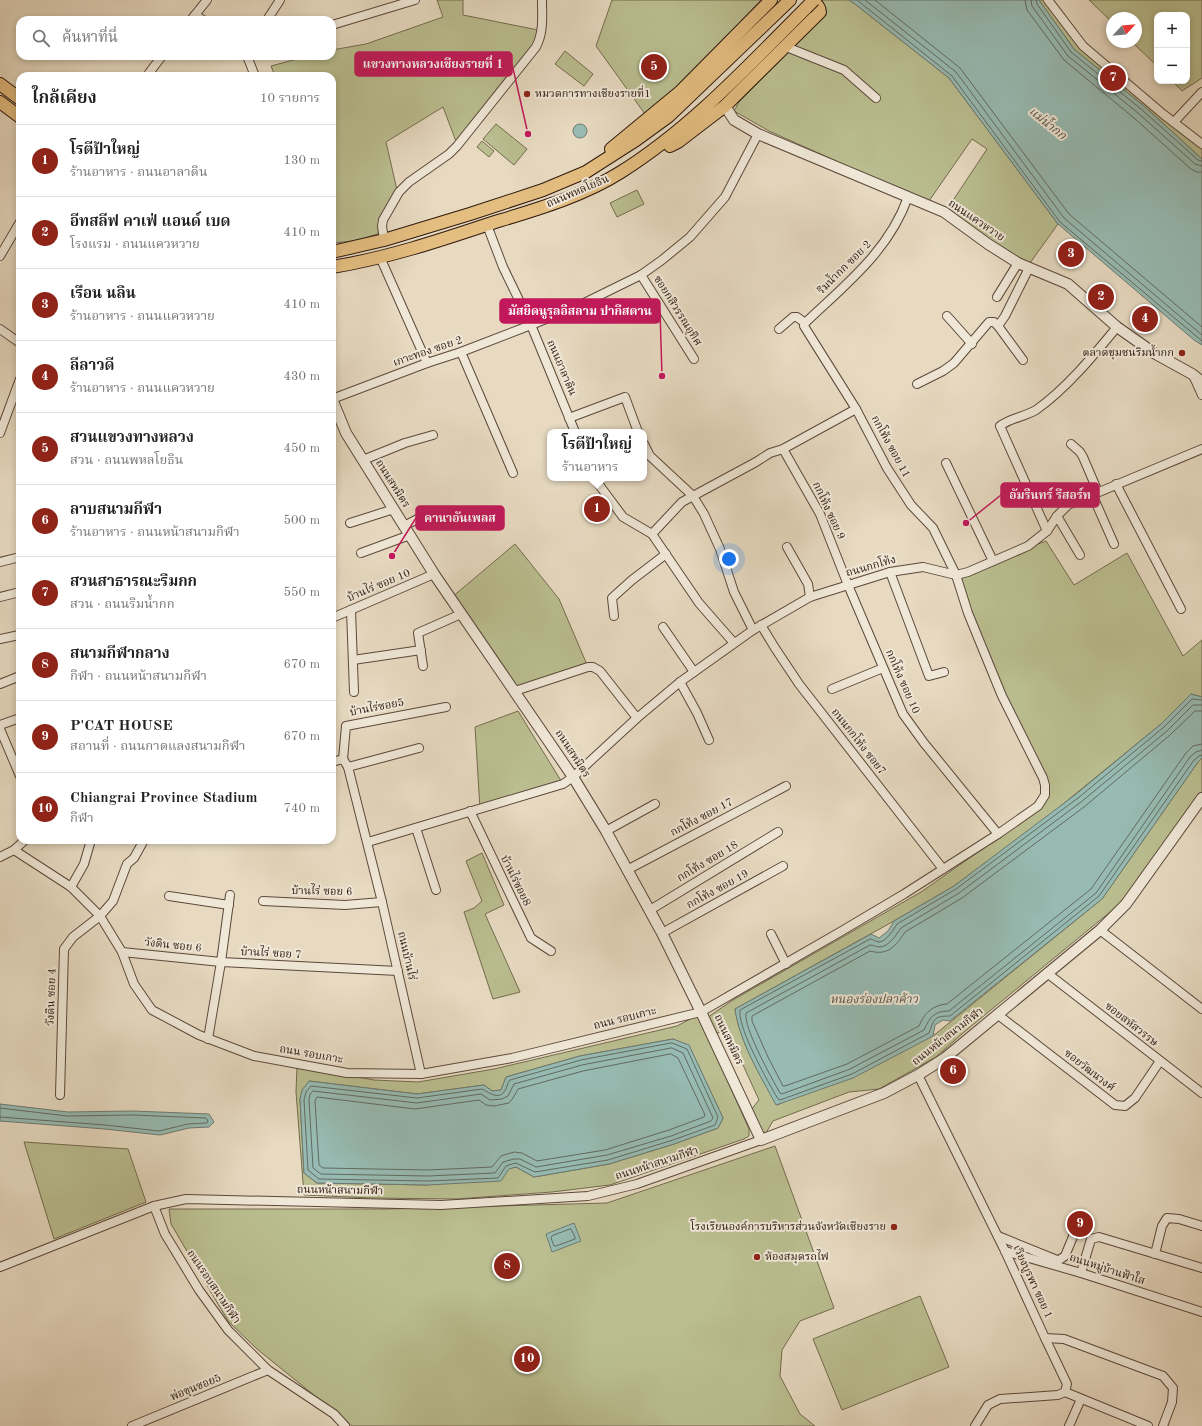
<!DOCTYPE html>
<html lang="th">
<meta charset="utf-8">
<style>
body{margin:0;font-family:"Old Standard TT","Noto Serif Thai",serif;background:#f2f2f2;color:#222}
.controls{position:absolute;right:12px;top:12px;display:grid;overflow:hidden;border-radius:8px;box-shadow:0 2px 6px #0003}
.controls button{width:36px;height:36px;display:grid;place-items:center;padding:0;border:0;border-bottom:1px solid #e0e0e0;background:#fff;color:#222;font:20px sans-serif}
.compass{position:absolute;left:1106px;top:12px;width:36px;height:36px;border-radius:50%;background:#fff;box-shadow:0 2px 6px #0003;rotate:64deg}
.you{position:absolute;left:729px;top:559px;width:14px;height:14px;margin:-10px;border:3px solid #fff;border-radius:50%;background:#1a73e8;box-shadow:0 0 0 6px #1a73e833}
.badge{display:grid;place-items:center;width:26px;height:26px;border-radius:50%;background:#8f2418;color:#fff;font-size:13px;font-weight:700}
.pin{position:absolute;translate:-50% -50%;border:2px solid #fff;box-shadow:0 1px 4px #0006}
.popup{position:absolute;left:547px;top:429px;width:100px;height:52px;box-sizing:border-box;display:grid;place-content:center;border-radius:8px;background:#fff;filter:drop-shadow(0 1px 3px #0005);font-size:13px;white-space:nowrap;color:#767676}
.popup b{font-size:15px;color:#222}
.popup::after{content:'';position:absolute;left:50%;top:100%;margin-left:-8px;border:8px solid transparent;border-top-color:#fff}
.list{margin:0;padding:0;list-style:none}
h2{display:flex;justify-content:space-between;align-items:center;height:52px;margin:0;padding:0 16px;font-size:17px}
h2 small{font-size:13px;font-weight:400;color:#767676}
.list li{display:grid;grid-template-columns:26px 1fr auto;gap:12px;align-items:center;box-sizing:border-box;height:72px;padding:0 16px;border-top:1px solid #e0e0e0}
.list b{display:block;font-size:15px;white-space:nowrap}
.list p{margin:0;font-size:13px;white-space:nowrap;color:#767676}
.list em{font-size:13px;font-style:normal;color:#767676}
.icon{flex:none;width:22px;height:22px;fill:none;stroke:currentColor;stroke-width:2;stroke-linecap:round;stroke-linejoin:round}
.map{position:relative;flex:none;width:1202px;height:1426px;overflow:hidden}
.search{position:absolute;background:#fff;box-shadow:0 2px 6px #0003;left:16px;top:16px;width:320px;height:44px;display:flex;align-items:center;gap:10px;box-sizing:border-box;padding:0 14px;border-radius:12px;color:#767676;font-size:15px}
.panel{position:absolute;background:#fff;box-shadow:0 2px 6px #0003;left:16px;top:72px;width:320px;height:772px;border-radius:12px}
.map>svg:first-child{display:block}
.green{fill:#babe90;stroke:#746b4e;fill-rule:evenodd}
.water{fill:#97bbb3;stroke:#6d7a71}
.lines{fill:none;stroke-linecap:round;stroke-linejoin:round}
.shore{stroke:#626a60;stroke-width:1}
.minor-casing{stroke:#5c483a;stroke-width:10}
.tertiary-casing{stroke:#5c483a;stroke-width:12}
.primary-casing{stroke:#2d180d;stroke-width:14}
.minor{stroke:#efe7d7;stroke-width:8}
.tertiary{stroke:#efe7d7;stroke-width:10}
.primary{stroke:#e4bd80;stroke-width:12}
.primary-bridge-casing{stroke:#2d180d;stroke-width:14;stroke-linecap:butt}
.primary-bridge{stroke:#e4bd80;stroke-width:12}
.poi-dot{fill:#8f2418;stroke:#efe7d7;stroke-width:1.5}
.labels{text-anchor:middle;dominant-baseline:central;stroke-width:4;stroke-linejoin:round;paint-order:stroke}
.poi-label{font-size:11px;fill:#2d180d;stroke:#efe7d7;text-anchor:start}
.street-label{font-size:11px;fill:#2d180d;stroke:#efe7d7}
.water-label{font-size:12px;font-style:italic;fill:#525147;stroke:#efe7d7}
.leader{fill:none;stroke:#c2185b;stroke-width:1.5}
.callout-dot{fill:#c2185b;stroke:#efe7d7;stroke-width:1.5}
.callout{fill:#c2185b;stroke:#c2185b;stroke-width:1.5}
.callout-label{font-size:12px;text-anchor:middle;font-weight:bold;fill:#fff}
</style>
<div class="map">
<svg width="1202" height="1426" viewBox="0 0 1202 1426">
<rect width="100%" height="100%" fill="#e7dac1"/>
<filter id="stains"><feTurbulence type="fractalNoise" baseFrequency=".005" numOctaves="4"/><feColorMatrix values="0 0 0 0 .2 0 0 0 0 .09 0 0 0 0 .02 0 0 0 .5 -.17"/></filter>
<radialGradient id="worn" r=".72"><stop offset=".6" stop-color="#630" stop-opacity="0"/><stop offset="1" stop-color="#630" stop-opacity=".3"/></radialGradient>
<g class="green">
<path d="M437,0H463V15L538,30L537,39L526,55L457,144L443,107L386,142L397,190L381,215L378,234L354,241L333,243L335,206L332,205V76H275L271,66L308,56H332V50L366,44L443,17Z"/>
<path d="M612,0H761L676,89L645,114L596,46Z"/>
<path d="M820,0H849L855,4L949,78L1058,224L1030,263L998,246L948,208L987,149L972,139L929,201L901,190L769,131L734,111L739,102L824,14Z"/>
<path d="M1039,0H1045L1079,47L1174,122L1202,146V159L1144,106L1074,49Z"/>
<path d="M1089,0H1202V78L1182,91L1172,81H1187V15H1157V66L1132,42H1136V18H1112V22Z"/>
<path d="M565,51L593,74L584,86L555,64Z"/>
<path d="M496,124L527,149L514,165L483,139Z"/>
<path d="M482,141L494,151L489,157L477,147Z"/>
<path d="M637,190L644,204L617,217L610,203Z"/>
<path d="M1046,541L1074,585L1127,553L1183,656L1202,640V697L1191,694L1161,724L1052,813L954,886L894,921L735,1009C740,1043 760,1075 777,1105L933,1036L1102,899L1198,762L1202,758V792L1121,903L963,1033L936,1057L879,1089L849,1092L773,1121L766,1133L762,1131L750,1111L759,1100L728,1032L715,1033L708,1017L733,1000L921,892L1041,808L1044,782L1002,696L956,575Z"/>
<path d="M515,544L559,599L588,667L515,691L451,598Z"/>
<path d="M518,711L563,784L480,809L475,727Z"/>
<path d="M482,853L504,905L485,914L520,992L493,999L464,912L474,908L482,901L466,861Z"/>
<path d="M694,1017H698L704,1028L749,1129V1136L744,1139L610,1185L552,1192L457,1199L371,1198L304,1195L296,1092L297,1066L374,1080L418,1082L494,1069L677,1026ZM673,1039L689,1046L723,1118L718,1128L674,1144L609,1164L534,1177L516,1167L428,1185L317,1183L304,1173L300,1099L309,1081L417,1094L484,1085L492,1091L501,1090L506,1077L580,1056Z"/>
<path d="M24,1142L128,1149L146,1202L54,1239Z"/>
<path d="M775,1146L834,1308L800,1321L782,1350L780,1376L800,1414L815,1426H352L257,1349L228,1321L171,1224L169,1209H388L607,1203Z"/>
<path d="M920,1296L949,1367L842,1410L813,1339Z"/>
</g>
<g class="water">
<path d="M849,0H1039L1074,49L1144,106L1202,159V345L1194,340L1058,224L949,78L855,4Z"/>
<circle cx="580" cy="131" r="7"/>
<path d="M1191,694L1202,697V758L1198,762L1102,899L950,1021L943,1020L935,1025L933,1036L853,1078L776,1105C760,1075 740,1043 735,1009L871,934L879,938L888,931L894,921L954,886L1075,795L1161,724Z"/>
<path d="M673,1039L689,1045L723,1118L718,1128L674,1144L609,1164L534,1177L516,1167L509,1169L501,1181L428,1185L317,1183L304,1173L300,1099L302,1090L309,1081L417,1094L484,1085L492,1091L501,1090L506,1077L580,1056Z"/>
<path d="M0,1104L68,1112L133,1111L209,1114L214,1122L209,1127L189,1128L160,1135L105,1129L0,1121Z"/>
<path d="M574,1223L581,1241L552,1252L546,1234Z"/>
</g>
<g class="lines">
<g class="shore">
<path d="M857,0L952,76L1060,222L1202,341"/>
<path d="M865,0L956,72L1064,218L1202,335"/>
<path d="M875,0L960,68L1069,214L1202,327"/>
<path d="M1025,0L1027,10L1064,60L1134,118L1191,169L1197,172H1202"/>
<path d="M1031,0L1032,6L1068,56L1138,113L1195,164L1202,166"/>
<path d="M1036,0L1037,4L1071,52L1141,109L1198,160L1202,161"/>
<path d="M1202,700L1192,699L1164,727L1078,798L956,889L897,924C894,929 886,942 879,942C876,942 873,939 870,939L740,1010C737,1027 768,1082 778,1099L780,1100L852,1074L929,1033C934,1019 934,1016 950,1016L1099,896L1194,760L1199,756L1202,755"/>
<path d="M1202,705H1193L1167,731L1081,802L959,893L901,928C896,935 889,947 879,947C876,947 873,945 870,945L746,1013C743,1027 772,1079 780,1093L782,1094L850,1069L924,1030C930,1017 934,1011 949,1011L1096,893L1190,757L1196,752L1202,750"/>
<path d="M1202,711H1195L1170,735L1084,807L962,898L905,932C896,946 888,956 870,951L752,1016V1021L768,1057L783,1086H785L847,1064L919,1026C924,1013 933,1005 947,1004L1091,889L1186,753L1193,746L1202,744"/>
<path d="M672,1043L687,1049L718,1117L715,1125L673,1140L608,1160L535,1172L518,1164L515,1163L506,1166L498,1178L428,1181L319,1179L308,1170L304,1100L306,1092L311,1086L417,1098L482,1089C488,1092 498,1100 504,1092C507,1089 507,1083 510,1080L581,1060Z"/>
<path d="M672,1048L683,1053L713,1118L711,1121L671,1136L607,1155L536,1167L520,1159H514L503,1162L495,1173L428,1176L321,1174L313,1168L309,1100L310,1094L313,1091L417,1103L481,1094L490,1100L502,1099L508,1096L514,1084L582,1065Z"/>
<path d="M671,1054L678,1058L705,1115L704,1117L669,1130L605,1150L537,1161L522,1153L514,1152L501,1156L492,1167L428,1170L323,1168L319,1165L315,1101L317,1097L415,1109L479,1100L486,1105L494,1106L509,1103L513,1098L518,1089L583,1071Z"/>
<path d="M0,1108L67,1116L133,1115L206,1118L208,1121L207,1123L188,1124L159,1131L105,1125L0,1117"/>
<path d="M571,1229L575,1237V1239L556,1246H554L551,1238L552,1236Z"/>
</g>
<defs>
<g id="minor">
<path d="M1048,0L1083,46L1163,114L1202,144"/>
<path d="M195,15L203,20"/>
<path d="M191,20L207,0"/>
<path d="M267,20L280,0"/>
<path d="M332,25L415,0"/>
<path d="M784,46L844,70L876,98"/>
<path d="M247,56L255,76"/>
<path d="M149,73L162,56"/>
<path d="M1174,122L1202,92"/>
<path d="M487,225L503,267L531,325L575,432"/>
<path d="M384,240L382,226L383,220L399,192L409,182L449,154L457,146L536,47C544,32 542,16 542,0"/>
<path d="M0,256L20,222"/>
<path d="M380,257L427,363"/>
<path d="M641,275L694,359"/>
<path d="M997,297L1018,263"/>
<path d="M947,316L972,344"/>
<path d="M998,326L1023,360"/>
<path d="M0,329L20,343"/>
<path d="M779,329L793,317H797L805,323"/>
<path d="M461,352L513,473"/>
<path d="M1193,375L1202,395"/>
<path d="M917,384L943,371L954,363L989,322H994L998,326L1005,316L1029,268"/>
<path d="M332,399L427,363L461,352L531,325L580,305L641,275L662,260L690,237L725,197L758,134"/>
<path d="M569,418L625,397L638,432"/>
<path d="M0,433L20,379"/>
<path d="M644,444L650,456L693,496L704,514L720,549L734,592L753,630"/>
<path d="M1071,444L1080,452L1083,457L1098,492"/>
<path d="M783,449L820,514L848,585L903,714L924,743L998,834"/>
<path d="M363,460L405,443L433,435"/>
<path d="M946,463L993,561"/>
<path d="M594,478L623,517L652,534L699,603L734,643"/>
<path d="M1116,484L1181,609"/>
<path d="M1092,494L1114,544"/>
<path d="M1057,516L1080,555"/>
<path d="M350,523L394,509"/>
<path d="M404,526L429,513"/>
<path d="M1047,531L1000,426C1010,418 1024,417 1036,410C1066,389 1094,355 1117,327"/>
<path d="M652,534L682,502L693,496L756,462L770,453L783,449L856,409"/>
<path d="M787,547L808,584L810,597"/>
<path d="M361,553L410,535"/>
<path d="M0,562L20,557"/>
<path d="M890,572L929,676L944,672"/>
<path d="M0,597L20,592"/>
<path d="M351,610L354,692"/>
<path d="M614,616L612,598L632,580L666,554"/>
<path d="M332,618L434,574"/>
<path d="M761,625L775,648L799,684L943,869"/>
<path d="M663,627L694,672"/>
<path d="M0,639L19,635H20"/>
<path d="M353,660L421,650"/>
<path d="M423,666L418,633L461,614"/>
<path d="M680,682L697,713L709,740"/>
<path d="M0,684L20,676"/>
<path d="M832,689L883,668"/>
<path d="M515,691L588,667H593L600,671L637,718"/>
<path d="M0,725L20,718"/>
<path d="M0,729L20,776"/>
<path d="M343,759L346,726L446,707"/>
<path d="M332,762L343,759L348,767L382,902L421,1074"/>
<path d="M348,767L419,748"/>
<path d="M470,811L531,938L551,951"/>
<path d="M416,828L436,890"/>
<path d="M606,831L655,804"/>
<path d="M368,842L563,784L573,777L637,718L680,682L753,630L810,597L890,572L923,567L956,575L968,572L1028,546L1047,531L1057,516L1068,505L1202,449"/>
<path d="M14,850L25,840"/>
<path d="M0,857L14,850L71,887L100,916L122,952L134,984L152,1010L199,1035L254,1056L347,1073L421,1074L512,1058L701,1012L840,932L904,894L998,834L1038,806L1045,795V785L1043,778L1002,696L968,613L956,575L933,528L911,505L887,468L856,409L804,326L805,323C845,285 889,251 908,197"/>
<path d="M627,870L786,786"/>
<path d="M71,887L84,864L91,840"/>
<path d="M169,896L229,905"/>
<path d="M263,901L345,905L382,902"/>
<path d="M650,910L778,832"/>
<path d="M1100,930L1202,1009"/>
<path d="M662,933L783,866"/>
<path d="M771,934L786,964"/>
<path d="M122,952L221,962L230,895"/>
<path d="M1047,973L1202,1093"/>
<path d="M997,1014L1115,1105L1125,1106L1135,1098L1160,1061"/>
<path d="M208,1039L221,962L398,971"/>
<path d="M918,1075L1005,1251L1045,1338L1064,1339L1163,1376L1173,1388L1172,1402L1163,1426"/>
<path d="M60,1095L64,949L73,937L100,916L113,901L127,864L134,858L144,840"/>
<path d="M154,1206L165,1234L199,1290L228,1330L268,1370L334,1414L345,1426"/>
<path d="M998,1236L1057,1260H1059L1065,1256L1079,1222"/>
<path d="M1005,1251L1081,1273L1202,1312"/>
<path d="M1155,1254L1162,1226L1167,1218L1179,1219L1202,1226"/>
<path d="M0,1267L154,1206L186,1199L441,1205L588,1196L637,1184L761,1140"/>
<path d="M1081,1273L1091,1239L1099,1237L1202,1268"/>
<path d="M1065,1392L1148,1426"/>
<path d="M132,1426L268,1370"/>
<path d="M975,1426L988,1405L1000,1399L1058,1395L1065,1392L1067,1384L1045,1338"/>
<path d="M1069,1426L1081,1399"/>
</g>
<g id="tertiary">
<path d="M725,106L734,120L758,134L944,212L988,244L1018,263L1068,284L1117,327L1154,353L1192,374L1202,382"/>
<path d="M332,399L346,433L434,574L573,777L606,831L662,933L701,1012L761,1140L884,1093L918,1075L945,1058L1100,930L1126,904L1202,798"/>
</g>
<g id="primary">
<path d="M0,84L20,99"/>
<path d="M0,102L20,117"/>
<path d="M670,146L678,142L725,106L820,12C820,7 816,4 812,0"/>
<path d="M611,149L680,92L771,0"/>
<path d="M332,252L384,240L470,214L543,190L586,172L636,140L669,116L790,0"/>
<path d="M332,267C388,258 441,240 495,222C538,209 583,196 621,172C691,128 748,66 806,8"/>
</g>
</defs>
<use href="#minor" class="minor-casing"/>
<use href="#tertiary" class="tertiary-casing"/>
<use href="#primary" class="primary-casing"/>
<use href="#minor" class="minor"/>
<use href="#tertiary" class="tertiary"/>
<use href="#primary" class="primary"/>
<defs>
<path id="primary-bridge" d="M806,8L814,0"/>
</defs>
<use href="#primary-bridge" class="primary-bridge-casing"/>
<use href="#primary-bridge" class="primary-bridge"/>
</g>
<g class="poi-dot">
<circle cx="527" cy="94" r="4"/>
<circle cx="1182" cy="353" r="4"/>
<circle cx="894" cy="1227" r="4"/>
<circle cx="757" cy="1257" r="4"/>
</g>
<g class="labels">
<g class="poi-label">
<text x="535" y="94">หมวดการทางเชียงรายที่1</text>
<text x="1174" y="353" text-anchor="end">ตลาดชุมชนริมน้ำกก</text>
<text x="886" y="1227" text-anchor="end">โรงเรียนองค์การบริหารส่วนจังหวัดเชียงราย</text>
<text x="765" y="1257">ห้องสมุดรถไฟ</text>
</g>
<g class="street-label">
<text transform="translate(578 192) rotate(-23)">ถนนพหลโยธิน</text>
<text transform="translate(976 221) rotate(34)">ถนนแควหวาย</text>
<text transform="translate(845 268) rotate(-45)">ริมน้ำกก ซอย 2</text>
<text transform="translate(677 311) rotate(58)">ซอยกสิวรรณอุทิศ</text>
<text transform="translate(428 352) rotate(-19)">เกาะทอง ซอย 2</text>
<text transform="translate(561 368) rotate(67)">ถนนอาลาดิน</text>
<text transform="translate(890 447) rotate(61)">กกโท้ง ซอย 11</text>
<text transform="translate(392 484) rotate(58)">ถนนสหมิตร</text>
<text transform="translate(828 511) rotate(65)">กกโท้ง ซอย 9</text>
<text transform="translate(871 567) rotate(-16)">ถนนกกโท้ง</text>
<text transform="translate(379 586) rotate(-23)">บ้านไร่ ซอย 10</text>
<text transform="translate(902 682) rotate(66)">กกโท้ง ซอย 10</text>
<text transform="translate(377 708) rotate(-11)">บ้านไร่ซอย5</text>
<text transform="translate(858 742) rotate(52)">ถนนกกโท้ง ซอย7</text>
<text transform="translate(572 754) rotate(57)">ถนนสหมิตร</text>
<text transform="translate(702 818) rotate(-28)">กกโท้ง ซอย 17</text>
<text transform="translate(708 862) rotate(-31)">กกโท้ง ซอย 18</text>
<text transform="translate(515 881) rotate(64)">บ้านไร่ซอย8</text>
<text transform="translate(718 890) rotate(-29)">กกโท้ง ซอย 19</text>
<text transform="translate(322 892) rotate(1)">บ้านไร่ ซอย 6</text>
<text transform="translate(173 946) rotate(6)">วังดิน ซอย 6</text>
<text transform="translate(271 954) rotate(3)">บ้านไร่ ซอย 7</text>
<text transform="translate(406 956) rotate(77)">ถนนบ้านไร่</text>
<text transform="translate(52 997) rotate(-88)">วังดิน ซอย 4</text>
<text transform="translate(625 1019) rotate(-14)">ถนน รอบเกาะ</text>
<text transform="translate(1131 1025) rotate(38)">ซอยสหัสวรรษ</text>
<text transform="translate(948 1037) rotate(-38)">ถนนหน้าสนามกีฬา</text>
<text transform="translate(728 1040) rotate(65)">ถนนสหมิตร</text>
<text transform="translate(311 1055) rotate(10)">ถนน รอบเกาะ</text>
<text transform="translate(1089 1071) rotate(38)">ซอยวัฒนวงศ์</text>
<text transform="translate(657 1164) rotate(-18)">ถนนหน้าสนามกีฬา</text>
<text transform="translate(340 1191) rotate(1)">ถนนหน้าสนามกีฬา</text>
<text transform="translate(1107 1270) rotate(18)">ถนนหมู่บ้านฟ้าใส</text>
<text transform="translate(1032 1282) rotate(65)">เวียงบูรพา ซอย 1</text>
<text transform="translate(213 1287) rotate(56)">ถนนรอบสนามกีฬา</text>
<text transform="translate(196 1388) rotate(-22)">พ่อขุนซอย5</text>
</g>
<g class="water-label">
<text transform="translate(1047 124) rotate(39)">แม่น้ำกก</text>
<text x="874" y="1000">หนองร่องปลาค้าว</text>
</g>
</g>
<path class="leader" d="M528 134L512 64M662 376L660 311M966 523L1001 495M392 556L416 518"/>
<g class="callout-dot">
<circle cx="528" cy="134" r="4"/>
<circle cx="662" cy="376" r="4"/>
<circle cx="966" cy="523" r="4"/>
<circle cx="392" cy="556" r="4"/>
</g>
<g class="callout">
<rect x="355" y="52" width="157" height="24" rx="4"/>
<rect x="500" y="299" width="160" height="24" rx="4"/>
<rect x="1001" y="483" width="98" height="24" rx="4"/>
<rect x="416" y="506" width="88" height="24" rx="4"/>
</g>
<g class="callout-label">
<text x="433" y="68">แขวงทางหลวงเชียงรายที่ 1</text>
<text x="580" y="315">มัสยิดนูรุลอิสลาม ปากีสตาน</text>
<text x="1050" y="499">อัมรินทร์ รีสอร์ท</text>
<text x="460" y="522">คานาอันเพลส</text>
</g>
<rect width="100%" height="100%" filter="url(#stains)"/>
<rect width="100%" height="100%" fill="url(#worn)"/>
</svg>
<div class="controls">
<button>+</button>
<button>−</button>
</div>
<svg class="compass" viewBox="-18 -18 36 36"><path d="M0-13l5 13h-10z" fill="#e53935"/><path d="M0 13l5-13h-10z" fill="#767676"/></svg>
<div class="you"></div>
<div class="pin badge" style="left:597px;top:509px">1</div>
<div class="popup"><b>โรตีป้าใหญ่</b>ร้านอาหาร</div>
<div class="pin badge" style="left:1101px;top:297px">2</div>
<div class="pin badge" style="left:1071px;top:254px">3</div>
<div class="pin badge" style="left:1145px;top:319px">4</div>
<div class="pin badge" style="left:654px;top:67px">5</div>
<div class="pin badge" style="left:953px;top:1071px">6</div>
<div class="pin badge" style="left:1113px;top:78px">7</div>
<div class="pin badge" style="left:507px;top:1266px">8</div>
<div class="pin badge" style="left:1080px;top:1224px">9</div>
<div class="pin badge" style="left:527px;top:1359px">10</div>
<div class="search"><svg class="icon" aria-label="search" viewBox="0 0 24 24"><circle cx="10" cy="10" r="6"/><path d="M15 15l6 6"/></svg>ค้นหาที่นี่</div>
<section class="panel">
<h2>ใกล้เคียง<small>10 รายการ</small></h2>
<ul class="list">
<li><span class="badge">1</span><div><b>โรตีป้าใหญ่</b><p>ร้านอาหาร · ถนนอาลาดิน</p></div><em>130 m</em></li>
<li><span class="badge">2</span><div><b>อีทสลีฟ คาเฟ่ แอนด์ เบด</b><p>โรงแรม · ถนนแควหวาย</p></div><em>410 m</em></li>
<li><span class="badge">3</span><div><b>เรือน นลิน</b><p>ร้านอาหาร · ถนนแควหวาย</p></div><em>410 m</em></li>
<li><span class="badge">4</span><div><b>ลีลาวดี</b><p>ร้านอาหาร · ถนนแควหวาย</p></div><em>430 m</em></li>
<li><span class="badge">5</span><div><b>สวนแขวงทางหลวง</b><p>สวน · ถนนพหลโยธิน</p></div><em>450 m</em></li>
<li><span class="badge">6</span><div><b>ลาบสนามกีฬา</b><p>ร้านอาหาร · ถนนหน้าสนามกีฬา</p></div><em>500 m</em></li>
<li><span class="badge">7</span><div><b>สวนสาธารณะริมกก</b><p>สวน · ถนนริมน้ำกก</p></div><em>550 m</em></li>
<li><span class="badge">8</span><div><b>สนามกีฬากลาง</b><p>กีฬา · ถนนหน้าสนามกีฬา</p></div><em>670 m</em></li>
<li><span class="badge">9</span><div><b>P'CAT HOUSE</b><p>สถานที่ · ถนนกาดแลงสนามกีฬา</p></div><em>670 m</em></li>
<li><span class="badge">10</span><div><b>Chiangrai Province Stadium</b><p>กีฬา</p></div><em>740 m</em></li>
</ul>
</section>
</div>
